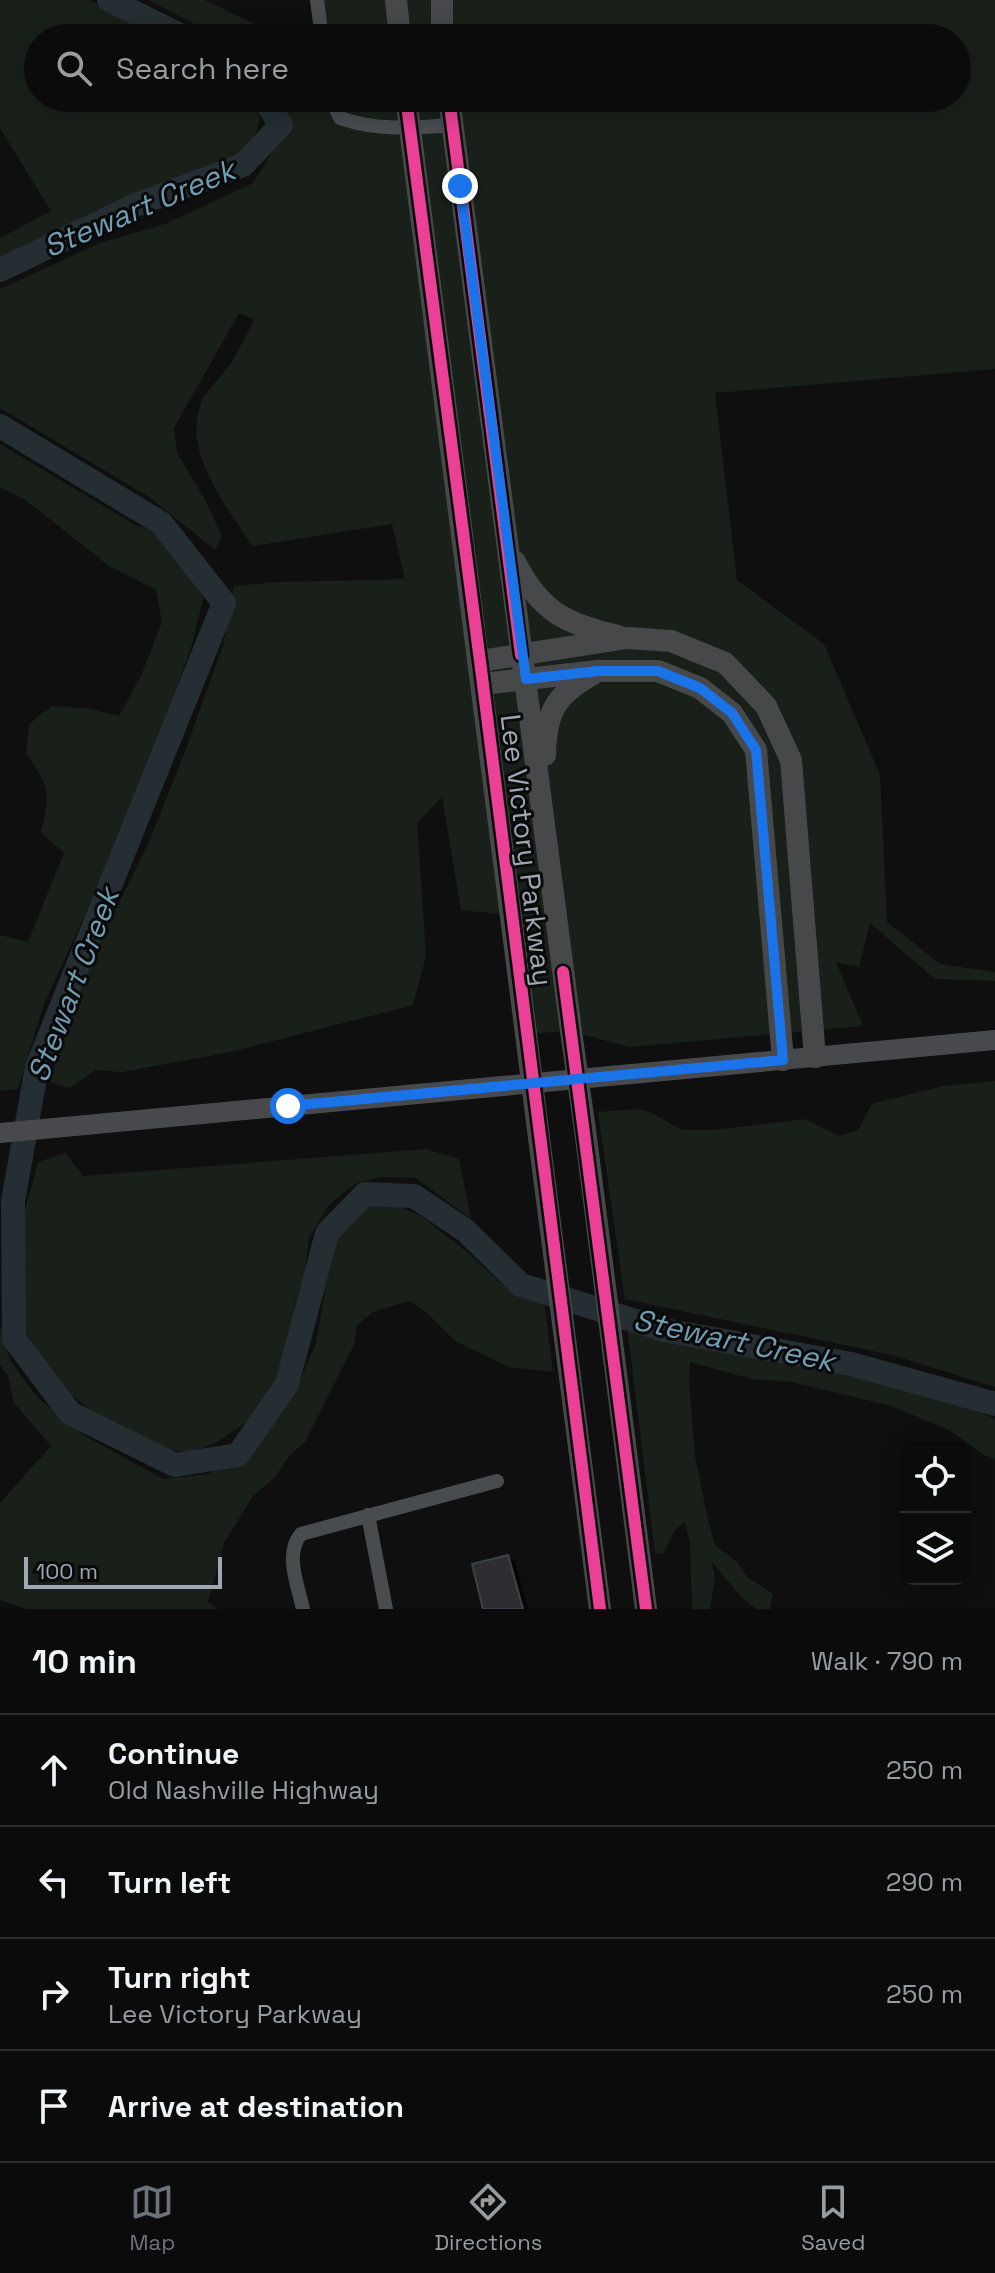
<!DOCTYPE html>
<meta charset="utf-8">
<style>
body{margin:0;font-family:"Space Grotesk",sans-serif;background:#141415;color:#f1f3f6}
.controls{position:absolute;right:24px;bottom:24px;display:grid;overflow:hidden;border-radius:16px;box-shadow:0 4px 20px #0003}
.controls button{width:72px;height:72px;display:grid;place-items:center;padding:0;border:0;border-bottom:2px solid #2b2b2d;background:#0b0b0c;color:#f1f3f6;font:40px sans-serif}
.scale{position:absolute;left:24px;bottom:20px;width:198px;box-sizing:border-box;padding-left:8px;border:4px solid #9ea7b3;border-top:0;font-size:22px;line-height:28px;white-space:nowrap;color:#9ea7b3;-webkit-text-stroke:6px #0a0a0b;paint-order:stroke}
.stop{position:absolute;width:24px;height:24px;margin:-18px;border:6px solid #1a73e8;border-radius:50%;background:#fff}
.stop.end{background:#1a73e8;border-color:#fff;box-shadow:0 2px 8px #0008}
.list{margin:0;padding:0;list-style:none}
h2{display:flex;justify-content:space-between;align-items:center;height:104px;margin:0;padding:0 32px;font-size:34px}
h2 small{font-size:26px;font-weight:400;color:#9a9b9d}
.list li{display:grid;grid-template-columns:52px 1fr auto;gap:24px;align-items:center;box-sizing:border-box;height:112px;padding:0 32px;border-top:2px solid #2b2b2d}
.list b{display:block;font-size:30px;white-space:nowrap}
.list p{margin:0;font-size:26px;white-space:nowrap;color:#9a9b9d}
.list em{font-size:26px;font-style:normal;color:#9a9b9d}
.icon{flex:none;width:44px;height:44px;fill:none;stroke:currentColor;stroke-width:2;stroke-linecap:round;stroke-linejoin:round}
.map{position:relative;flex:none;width:995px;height:1609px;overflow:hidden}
.search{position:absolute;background:#0b0b0c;box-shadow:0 4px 20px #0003;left:24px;right:24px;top:24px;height:88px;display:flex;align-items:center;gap:20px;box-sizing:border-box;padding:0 28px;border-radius:44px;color:#9a9b9d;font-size:30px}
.sheet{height:552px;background:#0b0b0c}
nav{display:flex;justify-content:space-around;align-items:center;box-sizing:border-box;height:112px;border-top:2px solid #2b2b2d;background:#0b0b0c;font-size:22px;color:#9a9b9d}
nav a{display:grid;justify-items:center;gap:4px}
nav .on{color:#6c727a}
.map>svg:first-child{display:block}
.green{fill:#19201a}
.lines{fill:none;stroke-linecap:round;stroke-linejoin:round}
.river{stroke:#242e33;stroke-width:24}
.building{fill:#2f2f32;stroke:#3d4044;stroke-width:2;filter:url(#shadow)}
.minor{stroke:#484c4f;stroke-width:14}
.secondary{stroke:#47494d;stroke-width:20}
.primary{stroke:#46484a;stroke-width:22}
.primary-bridge{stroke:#46484a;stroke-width:22}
.cycleway-casing{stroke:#0a0a0b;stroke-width:17}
.cycleway{stroke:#ea4096;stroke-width:12}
.route{stroke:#1a73e8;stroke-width:10}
.labels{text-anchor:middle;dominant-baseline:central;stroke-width:6;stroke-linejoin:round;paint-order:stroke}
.street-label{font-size:28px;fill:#9ea7b3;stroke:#0a0a0b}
.water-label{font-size:30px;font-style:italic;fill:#719cb2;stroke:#0a0a0b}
</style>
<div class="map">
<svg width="995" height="1609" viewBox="0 0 995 1609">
<defs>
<filter id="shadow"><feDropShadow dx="6" dy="6" stdDeviation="0" flood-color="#0009"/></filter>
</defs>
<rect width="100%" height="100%" fill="#0f0f10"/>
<g class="green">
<path d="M0,0H90L160,38H38V98H250L260,118L254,140L232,161L167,187L108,206L0,259V238L51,211L0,128Z"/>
<path d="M149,0H205L283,38H221Z"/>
<path d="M317,0H995V369L715,393L737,580L824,644L880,775L887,922L940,964L995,972V981L935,979L870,923L859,967L836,962L863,1026L629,1047L571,1031L526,1034L511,915L461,910L442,797L417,823L426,956L413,1005L231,1052L122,1072L96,1070L69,1088L50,1082L67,1025L105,931L149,842L184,754L223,645L234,586L277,582L405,579L392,524L252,546C227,505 182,454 201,403C207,389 222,376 231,363C239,349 248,333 254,319L239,313L174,428L177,453L204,498L222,536L215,550L149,497L0,408V289L100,243L165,224L253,183L287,128L282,98H957V38H322Z"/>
<path d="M0,444L135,525L158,532L192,571L203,599L191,648L170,707L96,891L44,1004L18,1089L0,1091V935L28,942L64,853L41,833C50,793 51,788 26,754L29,724L52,706L91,709L119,716L141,676L162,622L156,590L109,566L27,501L0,487Z"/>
<path d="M995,1081V1387L892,1355L625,1299L598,1112L638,1109L650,1112L682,1130H714L805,1119L839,1136L858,1130L872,1104L944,1086Z"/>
<path d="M426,1149L459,1159L471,1219L416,1178L382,1177L356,1183L328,1206L309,1238L304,1275L294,1307L289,1351L277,1387L253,1418L215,1443L188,1453L147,1444L97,1415L53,1381L24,1330L23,1217L38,1162L66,1153L83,1176Z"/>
<path d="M389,1202L421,1216L468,1253L502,1284L544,1302L553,1372L509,1367L455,1341L426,1312L409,1301L373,1312L357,1325L354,1345L305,1442L289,1456L275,1477L253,1496L224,1543L208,1602L218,1609H27L0,1600V1503L51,1446L14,1403L8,1376L0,1365V1325L10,1360L37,1397L85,1436L163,1479L209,1474L253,1446L294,1394L316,1344L334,1237L362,1206Z"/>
<path d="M627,1327L754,1357L835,1369L949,1399L995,1419V1459L984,1455L949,1430L891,1406L792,1382L752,1379L690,1362L689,1383L695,1456L708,1520L715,1545L737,1562L747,1577L773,1594L770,1609H756L742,1598L712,1562L715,1578L710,1609H692L690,1542L685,1522L675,1530L663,1554L655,1553Z"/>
</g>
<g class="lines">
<g class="river">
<path d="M109,0L186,38"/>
<path d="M0,270L138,204L243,165L281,125L263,98"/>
<path d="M0,426L161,523L224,603L37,1067L13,1201L14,1339L70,1413L175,1465L238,1455L287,1384L327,1233L365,1194L414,1196L466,1231L521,1285L664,1330L851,1364L995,1404"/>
</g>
</g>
<path class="building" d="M508,1555L523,1609H483L472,1564Z"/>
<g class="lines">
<g class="minor">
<path d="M317,0L322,38"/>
<path d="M331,98L340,118C376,131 414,128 452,125"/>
<path d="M368,1515L386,1609"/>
<path d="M303,1609C298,1585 284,1554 301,1534L497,1481"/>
</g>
<path class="secondary" d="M0,1133L995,1040"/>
<g class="primary">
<path d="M396,0L400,38"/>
<path d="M442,0V38"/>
<path d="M406,98L526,1034"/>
<path d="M449,98L571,1031"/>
<path d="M515,562C540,611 565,624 618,636"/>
<path d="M480,661L627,638L671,641L725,663L766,706L791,760L815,1057"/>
<path d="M482,684L598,671H658L700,688L732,713L756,750L783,1060"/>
<path d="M545,755C546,712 555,695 593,674"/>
<path d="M585,1130L646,1609"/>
<path d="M539,1138L600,1609"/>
</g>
<g class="primary-bridge">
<path d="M571,1031L585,1130"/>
<path d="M526,1034L539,1138"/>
</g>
<defs>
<g id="cycleway">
<path d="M406,98L480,661L600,1609"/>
<path d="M449,98L521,655"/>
<path d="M563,972L646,1609"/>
</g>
</defs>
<use href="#cycleway" class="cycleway-casing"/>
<use href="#cycleway" class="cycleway"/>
</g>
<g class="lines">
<path class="route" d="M288,1106L783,1060L756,750L732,713L700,688L658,671H598L526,679L460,186"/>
</g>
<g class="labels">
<g class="street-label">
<text transform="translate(527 850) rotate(83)">Lee Victory Parkway</text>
</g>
<g class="water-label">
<text transform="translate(139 208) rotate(-23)">Stewart Creek</text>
<text transform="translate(73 985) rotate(-69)">Stewart Creek</text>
<text transform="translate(734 1340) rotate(12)">Stewart Creek</text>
</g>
</g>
</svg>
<div class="controls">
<button><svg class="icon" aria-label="locate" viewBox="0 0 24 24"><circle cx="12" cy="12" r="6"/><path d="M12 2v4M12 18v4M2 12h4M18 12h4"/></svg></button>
<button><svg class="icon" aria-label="layers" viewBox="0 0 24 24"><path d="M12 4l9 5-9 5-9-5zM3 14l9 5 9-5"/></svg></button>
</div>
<div class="scale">100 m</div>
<div class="stop" style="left:288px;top:1106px"></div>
<div class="stop end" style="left:460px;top:186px"></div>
<div class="search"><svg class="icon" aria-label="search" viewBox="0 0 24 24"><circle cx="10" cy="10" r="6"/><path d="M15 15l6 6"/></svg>Search here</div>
</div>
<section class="sheet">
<h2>10 min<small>Walk · 790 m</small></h2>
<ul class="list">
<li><svg class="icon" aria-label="ahead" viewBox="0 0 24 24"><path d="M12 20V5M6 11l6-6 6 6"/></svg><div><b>Continue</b><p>Old Nashville Highway</p></div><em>250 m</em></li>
<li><svg class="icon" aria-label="left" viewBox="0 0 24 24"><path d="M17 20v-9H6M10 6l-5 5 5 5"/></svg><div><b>Turn left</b></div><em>290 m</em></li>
<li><svg class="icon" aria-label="right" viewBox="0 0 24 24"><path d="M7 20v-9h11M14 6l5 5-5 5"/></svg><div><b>Turn right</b><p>Lee Victory Parkway</p></div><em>250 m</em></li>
<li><svg class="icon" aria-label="arrive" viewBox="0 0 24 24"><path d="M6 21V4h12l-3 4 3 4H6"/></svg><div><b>Arrive at destination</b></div></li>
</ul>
</section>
<nav>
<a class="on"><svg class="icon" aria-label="map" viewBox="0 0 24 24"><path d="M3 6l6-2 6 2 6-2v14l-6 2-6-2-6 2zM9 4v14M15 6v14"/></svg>Map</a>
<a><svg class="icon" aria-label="directions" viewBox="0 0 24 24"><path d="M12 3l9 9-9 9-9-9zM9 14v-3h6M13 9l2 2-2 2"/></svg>Directions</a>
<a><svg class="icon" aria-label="saved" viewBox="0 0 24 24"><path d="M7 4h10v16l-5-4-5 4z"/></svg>Saved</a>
</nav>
